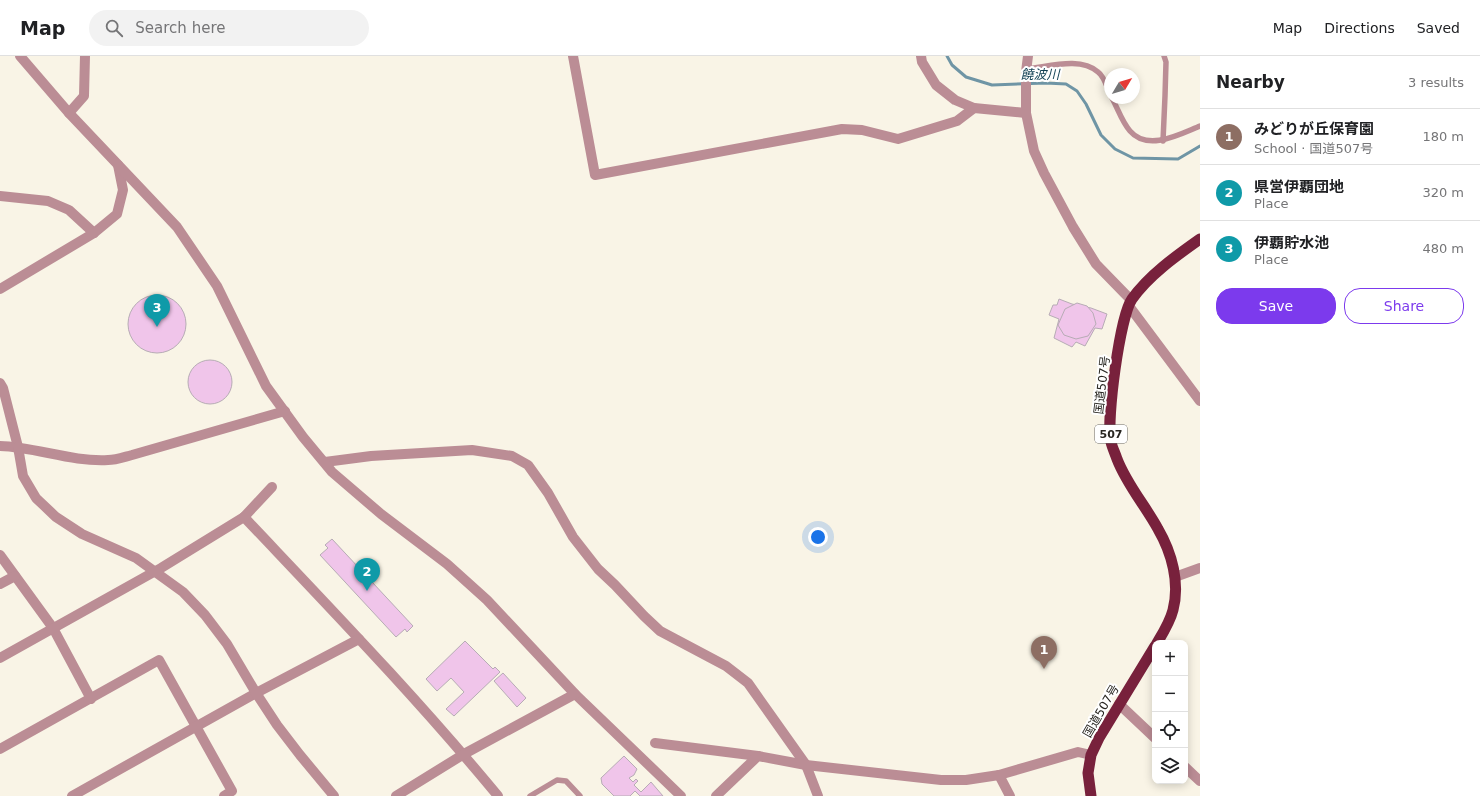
<!DOCTYPE html>
<meta charset="utf-8">
<style>
body{margin:0;font-family:"DejaVu Sans","Noto Sans JP",sans-serif;background:#f2f2f2;color:#202124}
.controls{position:absolute;right:12px;bottom:12px;display:grid;overflow:hidden;border-radius:8px;box-shadow:0 2px 10px #0003}
.controls button{width:36px;height:36px;display:grid;place-items:center;padding:0;border:0;border-bottom:1px solid #e0e0e0;background:#fff;color:#202124;font:20px sans-serif}
.compass{position:absolute;left:1104px;top:12px;width:36px;height:36px;border-radius:50%;background:#fff;box-shadow:0 2px 10px #0003;rotate:52deg}
.you{position:absolute;left:818px;top:481px;width:14px;height:14px;margin:-10px;border:3px solid #fff;border-radius:50%;background:#1a73e8;box-shadow:0 0 0 6px #1a73e833}
.badge{display:grid;place-items:center;width:26px;height:26px;border-radius:50%;background:#7c3aed;color:#fff;font-size:13px;font-weight:700}
.pin{position:absolute;translate:-50% -33px;filter:drop-shadow(0 1px 2px #0008)}
.pin::after{content:'';position:absolute;top:21px;width:14px;height:12px;background:inherit;clip-path:polygon(0 0,100% 0,50% 100%)}
.list{margin:0;padding:0;list-style:none}
h2{display:flex;justify-content:space-between;align-items:center;height:52px;margin:0;padding:0 16px;font-size:17px}
h2 small{font-size:13px;font-weight:400;color:#757577}
.list li{display:grid;grid-template-columns:26px 1fr auto;gap:12px;align-items:center;box-sizing:border-box;height:56px;padding:0 16px;border-top:1px solid #e0e0e0}
.list b{display:block;font-size:15px;white-space:nowrap}
.list p{margin:0;font-size:13px;white-space:nowrap;color:#757577}
.list em{font-size:13px;font-style:normal;color:#757577}
.actions{display:flex;gap:8px;padding:12px 16px}
.actions a{flex:1;padding:9px 0;border:1px solid #7c3aed;border-radius:16px;text-align:center;font-size:14px;color:#7c3aed}
.actions .main{background:#7c3aed;color:#fff}
.icon{flex:none;width:22px;height:22px;fill:none;stroke:currentColor;stroke-width:2;stroke-linecap:round;stroke-linejoin:round}
.map{position:relative;flex:none;width:1200px;height:740px;overflow:hidden}
header{display:flex;align-items:center;gap:24px;box-sizing:border-box;height:56px;padding:0 20px;background:#fff;border-bottom:1px solid #e0e0e0}
header strong{font-size:19px}
nav{display:flex;gap:22px;margin-inline-start:auto;font-size:14px}
.search{width:280px;height:36px;background:#f2f2f2;display:flex;align-items:center;gap:10px;box-sizing:border-box;padding:0 14px;border-radius:22px;color:#757577;font-size:15px}
main{display:flex}
aside{flex:1;background:#fff}
.map>svg:first-child{display:block}
.lines{fill:none;stroke-linecap:round;stroke-linejoin:round}
.stream{stroke:#6f95a5;stroke-width:3}
.building{fill:#f0c5ea;stroke:#b7acb5}
.service{stroke:#bb8d95;stroke-width:5.5}
.minor{stroke:#bb8d95;stroke-width:10}
.tertiary{stroke:#bb8d95;stroke-width:10}
.trunk{stroke:#78213c;stroke-width:11}
.labels{text-anchor:middle;dominant-baseline:central;stroke-width:4;stroke-linejoin:round;paint-order:stroke}
.shield{fill:#fff;stroke:#686764;stroke-width:1}
.shield-label{font-size:11px;font-weight:bold;fill:#282621}
.street-label{font-size:12px;fill:#282621;stroke:#fff}
.water-label{font-size:13px;font-style:italic;fill:#103f52;stroke:#fff}
</style>
<header>
<strong>Map</strong>
<div class="search"><svg class="icon" aria-label="search" viewBox="0 0 24 24"><circle cx="10" cy="10" r="6"/><path d="M15 15l6 6"/></svg>Search here</div>
<nav><a>Map</a><a>Directions</a><a>Saved</a></nav>
</header>
<main>
<div class="map">
<svg width="1200" height="740" viewBox="0 0 1200 740">
<rect width="100%" height="100%" fill="#f9f4e6"/>
<g class="lines">
<path class="stream" d="M947,0L952,9L966,21L992,29L1046,27L1066,28L1077,35L1086,48L1101,79L1115,93L1133,102L1178,103L1200,90"/>
</g>
<g class="building">
<circle cx="157" cy="268" r="29"/>
<path d="M1059,243L1072,248L1091,252L1107,258L1102,273L1095,272L1085,290L1076,286L1072,291L1054,282L1059,263L1049,259L1053,249H1057Z"/>
<path d="M1077,247L1087,250L1093,257L1096,268L1088,280L1076,283L1064,279L1058,269L1065,253Z"/>
<circle cx="210" cy="326" r="22"/>
<path d="M332,483L413,570L407,576L405,573L396,581L320,499L328,492L325,489Z"/>
<path d="M465,585L493,613L495,611L500,616L454,660L446,653L464,636L451,622L437,635L426,623Z"/>
<path d="M503,617L526,642L517,651L494,625Z"/>
<path d="M624,700L637,713L634,719L629,722L633,726L636,723L638,725L634,729L641,736L651,726L663,740H640L635,735L630,740H614L602,728L601,722Z"/>
</g>
<g class="lines">
<g class="service">
<path d="M1026,13C1048,11 1080,0 1098,16C1104,20 1107,31 1110,38"/>
<path d="M1112,42C1118,53 1122,66 1130,75C1148,96 1180,78 1200,70"/>
<path d="M1163,85L1165,40L1166,6L1164,0"/>
<path d="M530,740L557,724L566,725L580,740"/>
</g>
<g class="minor">
<path d="M573,0L595,119L842,73L862,74L898,83L957,65L974,52"/>
<path d="M921,0L922,6L936,29L955,44L974,52L1026,57"/>
<path d="M69,57L84,40L85,0"/>
<path d="M0,140L48,145L69,154L94,177"/>
<path d="M0,233L94,177L117,158L123,134L118,109"/>
<path d="M1129,250L1200,345"/>
<path d="M0,327L3,332L18,391"/>
<path d="M325,406L371,400L472,394L512,400L528,409L548,437L573,481L598,513L615,529L644,560L660,575L726,610L748,627L806,709L818,740"/>
<path d="M244,461C330,552 418,643 498,740"/>
<path d="M0,499L53,572L91,643"/>
<path d="M0,528L15,520"/>
<path d="M0,602L161,512L244,461L272,431"/>
<path d="M1119,648L1155,682"/>
<path d="M655,687L758,700"/>
<path d="M0,693L159,604L232,735L224,740"/>
<path d="M1185,711L1200,725"/>
<path d="M999,719L1010,740"/>
<path d="M72,740L256,637L359,583"/>
<path d="M716,740L758,700L806,709L941,724H966L999,719L1078,696L1091,699"/>
</g>
<g class="tertiary">
<path d="M20,0L69,57L177,171L217,230L266,330L303,381L332,416L381,458L447,508L487,544L575,638L681,740"/>
<path d="M1028,0L1026,16V57L1034,95L1044,117L1073,171L1096,208L1131,244"/>
<path d="M0,390C36,391 71,406 108,404C116,404 124,401 132,399L285,355"/>
<path d="M18,391L23,420L36,442L56,461L82,478L136,502L183,536L205,559L227,588L256,637L277,669L300,699L334,740"/>
<path d="M1175,521L1200,512"/>
<path d="M396,740L464,698L575,638"/>
</g>
<g class="trunk">
<path d="M1157,587C1163,577 1170,566 1173,554C1180,527 1172,497 1158,473C1145,449 1127,429 1117,403C1115,397 1112,391 1111,386C1106,364 1120,260 1132,243C1149,219 1176,200 1200,183"/>
<path d="M1091,740L1088,717L1091,699L1099,682L1155,590"/>
</g>
</g>
<g class="labels">
<rect class="shield" x="1095" y="369" width="32" height="18" rx="3"/>
<g class="shield-label">
<text x="1111" y="378">507</text>
</g>
<g class="street-label">
<text transform="translate(1102 329) rotate(-83)">国道507号</text>
<text transform="translate(1101 655) rotate(-60)">国道507号</text>
</g>
<g class="water-label">
<text x="1040" y="18">饒波川</text>
</g>
</g>
</svg>
<div class="controls">
<button>+</button>
<button>−</button>
<button><svg class="icon" aria-label="locate" viewBox="0 0 24 24"><circle cx="12" cy="12" r="6"/><path d="M12 2v4M12 18v4M2 12h4M18 12h4"/></svg></button>
<button><svg class="icon" aria-label="layers" viewBox="0 0 24 24"><path d="M12 4l9 5-9 5-9-5zM3 14l9 5 9-5"/></svg></button>
</div>
<svg class="compass" viewBox="-18 -18 36 36"><path d="M0-13l5 13h-10z" fill="#e53935"/><path d="M0 13l5-13h-10z" fill="#757577"/></svg>
<div class="you"></div>
<div class="pin badge" style="left:1044px;top:613px;background:#8d6e63">1</div>
<div class="pin badge" style="left:367px;top:535px;background:#0f9aa8">2</div>
<div class="pin badge" style="left:157px;top:271px;background:#0f9aa8">3</div>
</div>
<aside>
<h2>Nearby<small>3 results</small></h2>
<ul class="list">
<li><span class="badge" style="background:#8d6e63">1</span><div><b>みどりが丘保育園</b><p>School · 国道507号</p></div><em>180 m</em></li>
<li><span class="badge" style="background:#0f9aa8">2</span><div><b>県営伊覇団地</b><p>Place</p></div><em>320 m</em></li>
<li><span class="badge" style="background:#0f9aa8">3</span><div><b>伊覇貯水池</b><p>Place</p></div><em>480 m</em></li>
</ul>
<div class="actions"><a class="main">Save</a><a>Share</a></div>
</aside>
</main>
